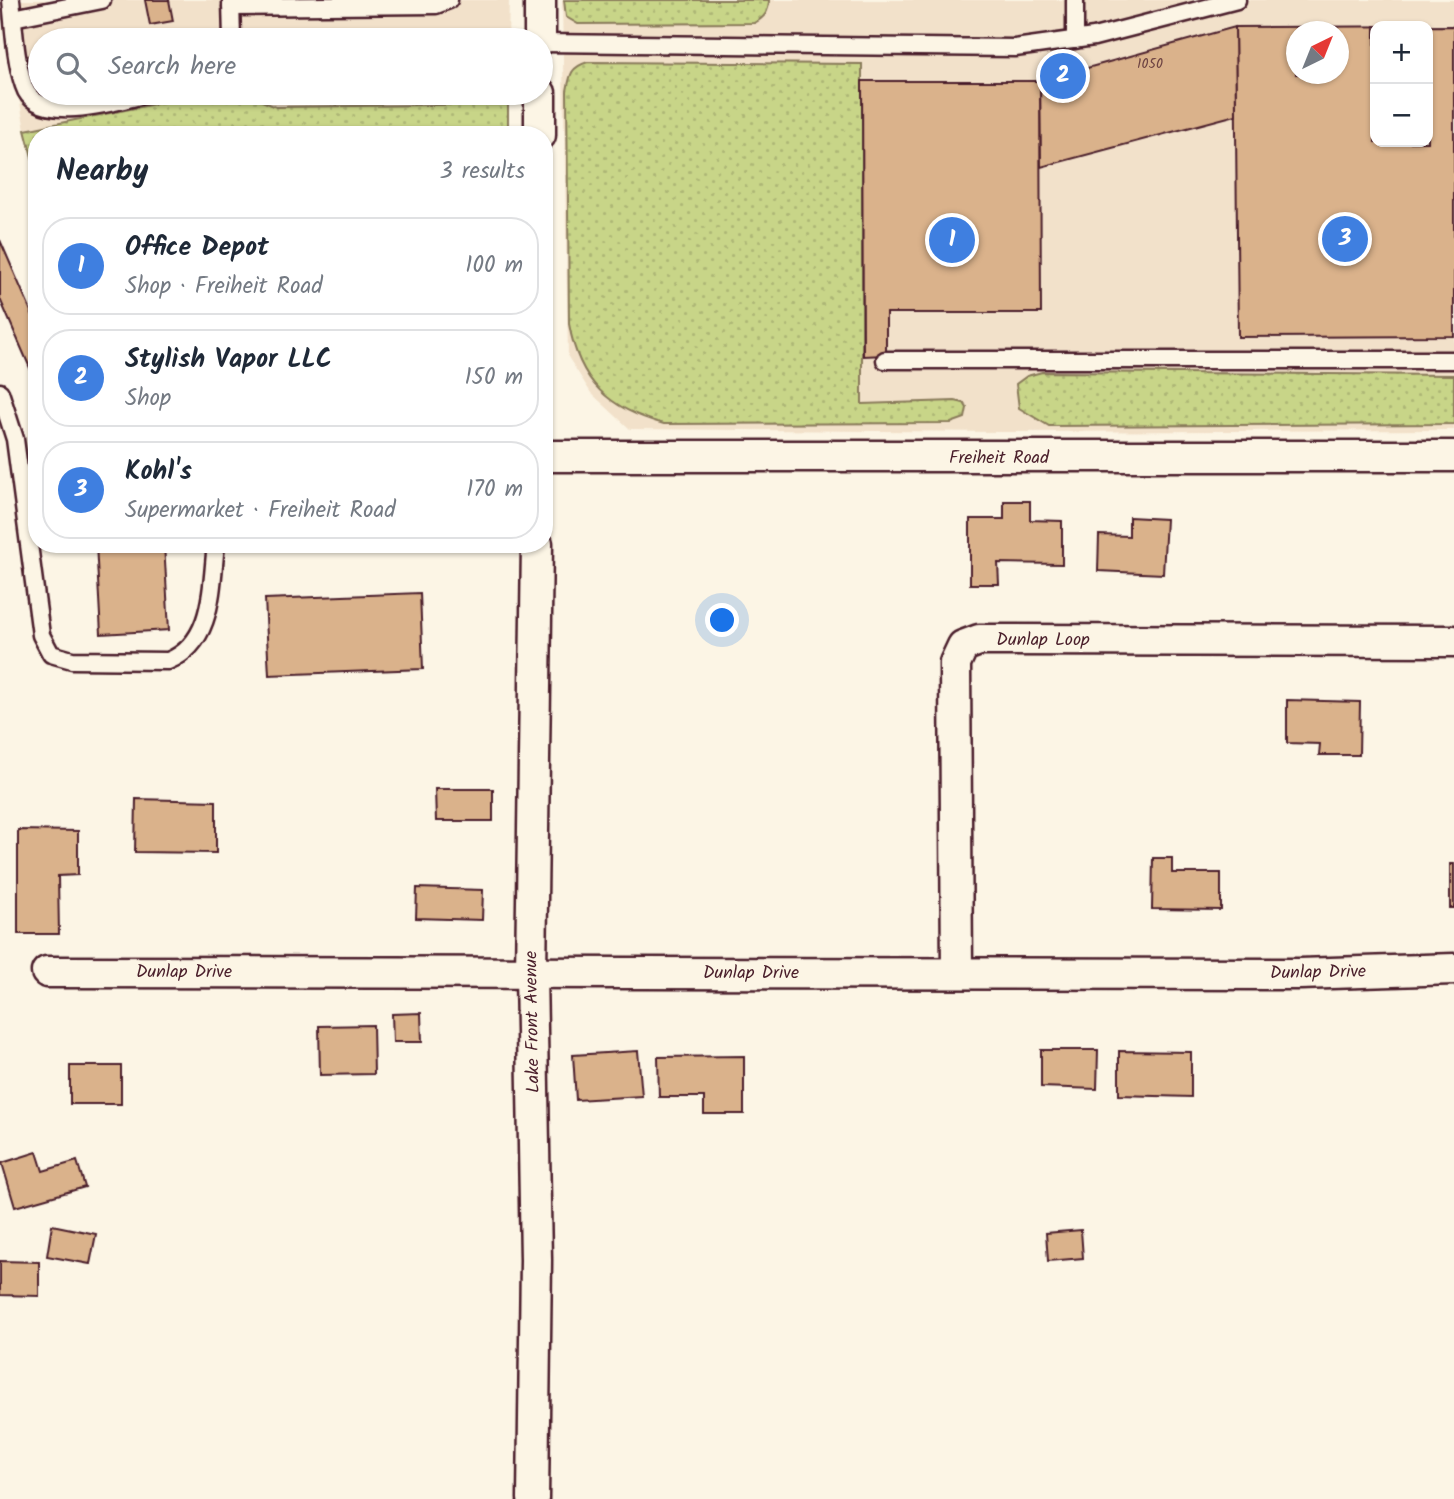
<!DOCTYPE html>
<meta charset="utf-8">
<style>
body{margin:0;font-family:Kalam,sans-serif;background:#f6f6f7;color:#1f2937}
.controls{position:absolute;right:21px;top:21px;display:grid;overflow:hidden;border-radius:14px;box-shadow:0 2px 5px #0004}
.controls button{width:63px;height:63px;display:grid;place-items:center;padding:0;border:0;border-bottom:2px solid #e0e1e3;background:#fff;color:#1f2937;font:35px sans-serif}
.compass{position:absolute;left:1286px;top:21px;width:63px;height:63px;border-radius:50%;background:#fff;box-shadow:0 2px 5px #0004;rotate:43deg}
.you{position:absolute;left:723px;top:621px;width:24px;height:24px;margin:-18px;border:5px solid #fff;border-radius:50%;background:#1a73e8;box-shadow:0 0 0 10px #1a73e833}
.badge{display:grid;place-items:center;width:46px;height:46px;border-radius:50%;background:#1a73e8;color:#fff;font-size:23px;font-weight:700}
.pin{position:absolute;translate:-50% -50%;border:4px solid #fff;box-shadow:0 2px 7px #0006}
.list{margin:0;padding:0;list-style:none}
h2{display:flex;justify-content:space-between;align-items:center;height:91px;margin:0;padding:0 28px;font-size:30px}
h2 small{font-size:23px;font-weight:400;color:#747a83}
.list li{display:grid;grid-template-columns:46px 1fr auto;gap:21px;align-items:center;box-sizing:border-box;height:98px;margin:0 14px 14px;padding:0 14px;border:2px solid #e0e1e3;border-radius:28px}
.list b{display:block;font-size:26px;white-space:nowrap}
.list p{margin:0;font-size:23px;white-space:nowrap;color:#747a83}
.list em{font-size:23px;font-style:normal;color:#747a83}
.icon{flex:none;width:38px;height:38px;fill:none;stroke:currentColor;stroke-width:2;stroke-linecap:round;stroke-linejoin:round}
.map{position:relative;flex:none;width:1454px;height:1499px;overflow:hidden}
.search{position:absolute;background:#fff;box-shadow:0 2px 5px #0004;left:28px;top:28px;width:525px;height:77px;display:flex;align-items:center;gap:18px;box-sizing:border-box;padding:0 24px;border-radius:38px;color:#747a83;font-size:26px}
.panel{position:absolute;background:#fff;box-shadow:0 2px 5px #0004;left:28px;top:126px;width:525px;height:427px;border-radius:28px}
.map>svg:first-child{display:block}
.built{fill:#f2e1ca;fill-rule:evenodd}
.grass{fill:url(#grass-dots);stroke:#897a5a;stroke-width:2}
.building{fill:#dab28b;stroke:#4a1f2b;stroke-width:2;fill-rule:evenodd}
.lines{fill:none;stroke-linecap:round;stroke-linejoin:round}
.service-casing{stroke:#4a1f2b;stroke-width:21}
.minor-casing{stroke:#4a1f2b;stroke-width:35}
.service{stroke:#fcf5e5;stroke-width:16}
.minor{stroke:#fcf5e5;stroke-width:30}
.labels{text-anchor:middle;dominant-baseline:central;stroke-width:6;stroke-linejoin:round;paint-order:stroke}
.number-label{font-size:14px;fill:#6e4443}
.street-label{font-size:18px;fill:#4a1f2b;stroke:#fcf5e5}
</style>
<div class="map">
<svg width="1454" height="1499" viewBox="0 0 1454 1499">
<defs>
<pattern id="grass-dots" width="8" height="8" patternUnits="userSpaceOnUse" patternTransform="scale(1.75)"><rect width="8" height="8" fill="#c8d588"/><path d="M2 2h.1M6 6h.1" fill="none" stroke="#adb676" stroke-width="1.8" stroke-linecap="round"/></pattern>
</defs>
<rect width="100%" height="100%" fill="#fcf5e5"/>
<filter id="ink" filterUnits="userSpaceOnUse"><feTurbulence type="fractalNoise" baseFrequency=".0143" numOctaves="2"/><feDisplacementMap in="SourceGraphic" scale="14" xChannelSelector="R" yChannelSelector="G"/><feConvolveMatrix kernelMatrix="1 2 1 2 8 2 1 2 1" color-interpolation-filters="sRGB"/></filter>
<g filter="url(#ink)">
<g class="built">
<path d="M1,0H509L508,40H40V93H210L25,130Z"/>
<path d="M562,0H1454V430L1001,432L630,429L591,393L568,357ZM1375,26H1428V142H1375ZM1296,32H1338V74H1296Z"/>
<path d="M243,93H508V104L276,107Z"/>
</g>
<g class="grass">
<path d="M564,0H769C769,12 764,18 754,23L578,24L566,17Z"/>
<path d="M588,62L862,64V404L955,401L964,403L967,408L965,418L951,423L664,424C609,409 579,382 569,324L567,91C570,74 571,67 588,62Z"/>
<path d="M210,93H243L276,107L508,104V135H37V176L25,130Z"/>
<path d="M1042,372L1454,375V424L1049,426L1019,408L1016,384L1027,376Z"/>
</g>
<g class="building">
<path d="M145,0H169L173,21L150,25Z"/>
<path d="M1454,26V336L1238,337L1235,27ZM1375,26H1428V142H1375ZM1296,32H1338V74H1296Z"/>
<path d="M1235,27L1236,115L1041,167L1040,81Z"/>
<path d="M862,81H1040L1041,313H886V355L863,356Z"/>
<path d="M0,240L37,325V384L0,299Z"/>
<path d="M1004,501H1030V520L1062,521V564L998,563L999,584H970V519H1004Z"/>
<path d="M1129,517L1166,519L1163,574L1098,571L1099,535L1129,536Z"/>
<path d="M96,544H164L169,630L101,634Z"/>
<path d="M420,593L423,669L269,675L265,599Z"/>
<path d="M1287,700L1360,702L1359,755H1319L1320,744L1287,743Z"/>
<path d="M435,789H493V821H436Z"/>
<path d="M136,799L216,801V853L135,852Z"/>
<path d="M18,830L78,831V875L58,876L59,934H18Z"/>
<path d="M1153,858H1172V873H1221V910L1152,909Z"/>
<rect x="1450" y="864" width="4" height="44"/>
<path d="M417,888L483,890L482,920L416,918Z"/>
<path d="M421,1013L422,1042H393L392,1014Z"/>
<path d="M373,1025L374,1074L320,1075L319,1026Z"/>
<path d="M1041,1050H1098L1097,1089L1041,1087Z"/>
<path d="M638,1051L642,1096L576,1100L573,1055Z"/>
<path d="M1119,1051L1191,1052V1097L1119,1095Z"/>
<path d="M744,1056V1114H704V1097H659L658,1057Z"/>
<rect x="70" y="1066" width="51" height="38"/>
<path d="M37,1152L43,1171L77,1161L85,1187L15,1207L2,1163Z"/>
<path d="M52,1225L96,1234L90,1264L47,1256Z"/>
<path d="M1081,1230L1083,1258L1048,1261L1046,1233Z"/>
<path d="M0,1261L39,1262V1296L0,1295Z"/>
</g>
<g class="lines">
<defs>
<g id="service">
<path d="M11,0C14,27 15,60 24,86C37,128 122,99 153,93"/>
<path d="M231,0L232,40"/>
<path d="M231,7L436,5L449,0"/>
<path d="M13,18L102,0"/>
<path d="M1075,40V0"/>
<path d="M541,43L1015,48L1094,37L1237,0"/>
<path d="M885,360H1454"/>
<path d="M0,392L15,439L41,635L51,654L72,660L168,661C214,643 211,586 216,544"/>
</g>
<g id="minor">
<path d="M540,40V0"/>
<path d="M540,93V135"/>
<path d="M544,456H1454"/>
<path d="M47,972L1300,974L1454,969"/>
<path d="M957,973L955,663L963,646L979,640L1454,641"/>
<path d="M533,1499L536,1260L531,973L537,544"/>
</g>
</defs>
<use href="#service" class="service-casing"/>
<use href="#minor" class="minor-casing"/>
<use href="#service" class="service"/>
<use href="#minor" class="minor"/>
</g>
</g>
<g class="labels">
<g class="number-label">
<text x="1150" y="64">1050</text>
</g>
<g class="street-label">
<text x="999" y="458">Freiheit Road</text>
<text x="1043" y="640">Dunlap Loop</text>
<text x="184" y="972">Dunlap Drive</text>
<text x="751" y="973">Dunlap Drive</text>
<text transform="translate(1318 973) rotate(-1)">Dunlap Drive</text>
<text transform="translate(533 1022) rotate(-91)">Lake Front Avenue</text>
</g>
</g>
</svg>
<div class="controls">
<button>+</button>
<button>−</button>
</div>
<svg class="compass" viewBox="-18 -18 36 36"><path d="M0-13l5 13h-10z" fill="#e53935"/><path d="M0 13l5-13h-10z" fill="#747a83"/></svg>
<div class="you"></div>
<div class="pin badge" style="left:952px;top:240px;background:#3f7fe0">1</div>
<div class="pin badge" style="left:1063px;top:76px;background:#3f7fe0">2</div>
<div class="pin badge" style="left:1345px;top:239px;background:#3f7fe0">3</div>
<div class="search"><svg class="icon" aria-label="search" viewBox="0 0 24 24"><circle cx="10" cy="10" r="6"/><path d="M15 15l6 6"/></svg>Search here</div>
<section class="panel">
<h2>Nearby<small>3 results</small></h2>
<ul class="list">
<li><span class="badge" style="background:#3f7fe0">1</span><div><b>Office Depot</b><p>Shop · Freiheit Road</p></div><em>100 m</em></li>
<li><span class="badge" style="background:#3f7fe0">2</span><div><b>Stylish Vapor LLC</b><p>Shop</p></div><em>150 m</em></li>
<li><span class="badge" style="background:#3f7fe0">3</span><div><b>Kohl's</b><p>Supermarket · Freiheit Road</p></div><em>170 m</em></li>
</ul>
</section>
</div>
